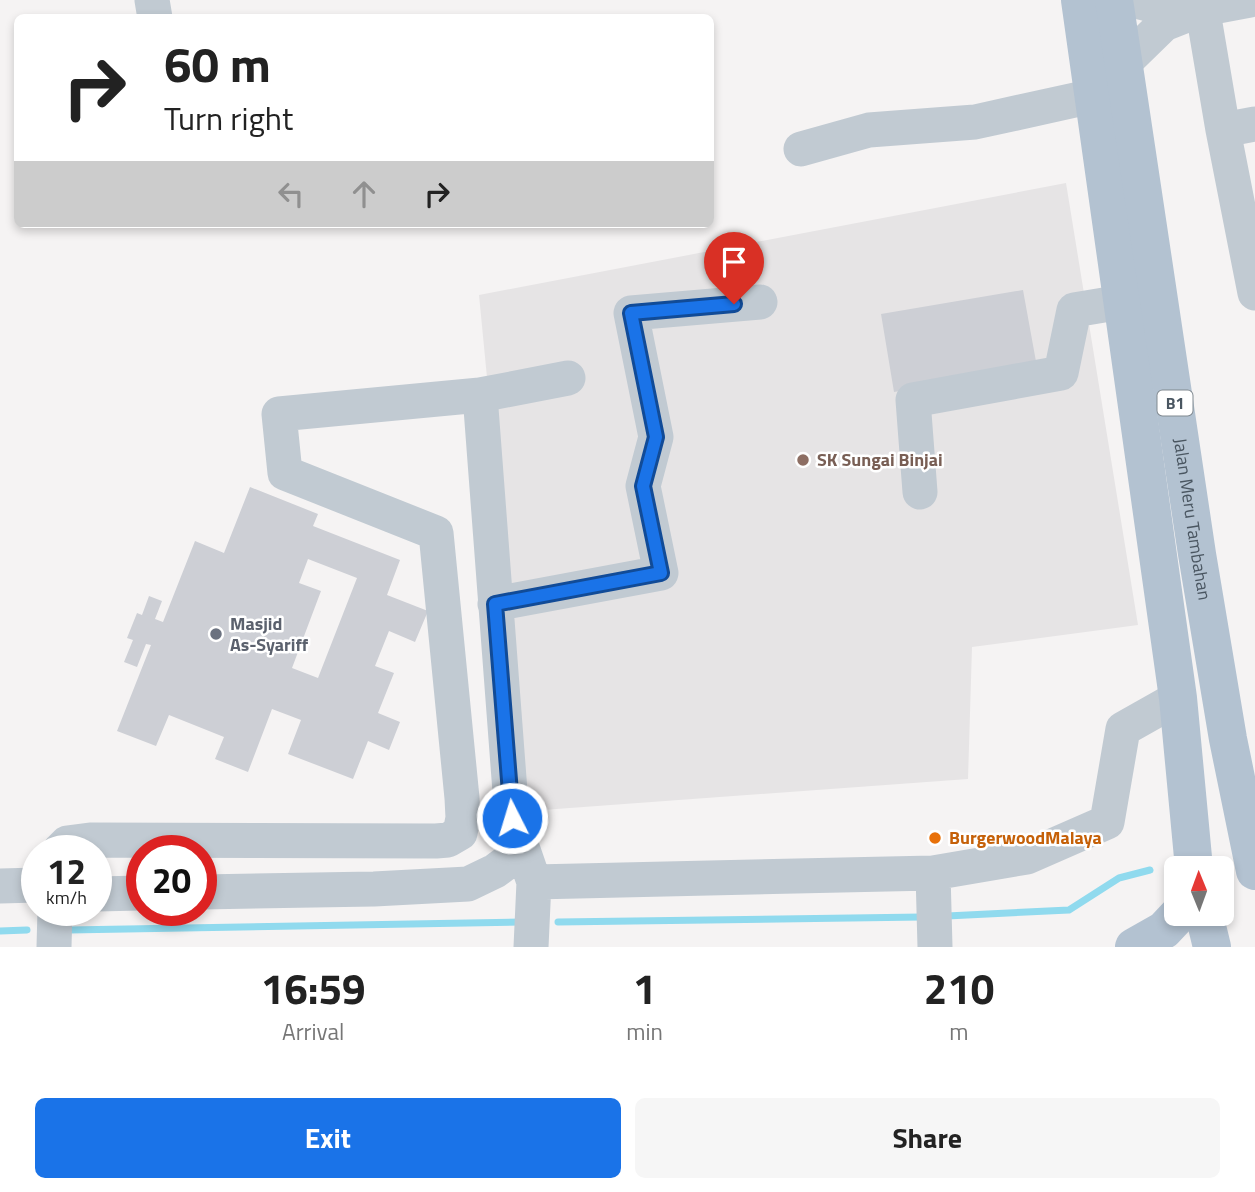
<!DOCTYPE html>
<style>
body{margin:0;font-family:"Titillium Web",sans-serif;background:#f6f6f6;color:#222;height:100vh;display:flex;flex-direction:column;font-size:26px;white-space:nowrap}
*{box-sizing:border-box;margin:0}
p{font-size:23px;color:#767676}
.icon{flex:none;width:38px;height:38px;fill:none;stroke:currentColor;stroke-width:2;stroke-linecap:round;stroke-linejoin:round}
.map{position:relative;height:947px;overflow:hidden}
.side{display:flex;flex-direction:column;background:#fff;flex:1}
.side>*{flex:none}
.top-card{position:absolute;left:14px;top:14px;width:700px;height:214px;border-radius:10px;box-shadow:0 4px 10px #0003;background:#fff;color:#222;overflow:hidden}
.needle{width:46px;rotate:359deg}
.controls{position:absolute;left:1164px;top:856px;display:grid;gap:14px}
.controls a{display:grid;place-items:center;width:70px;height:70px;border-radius:10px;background:#fff;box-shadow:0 4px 10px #0003;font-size:35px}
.speed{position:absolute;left:21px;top:835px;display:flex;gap:14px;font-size:35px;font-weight:700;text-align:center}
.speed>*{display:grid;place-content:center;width:91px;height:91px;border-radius:50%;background:#fff;box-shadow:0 4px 10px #0003;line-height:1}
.speed small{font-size:18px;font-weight:400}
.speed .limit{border:10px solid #d22;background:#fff;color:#111}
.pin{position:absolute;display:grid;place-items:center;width:60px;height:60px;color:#fff;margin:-72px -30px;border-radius:50% 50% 50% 0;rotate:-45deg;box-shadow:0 0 7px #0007}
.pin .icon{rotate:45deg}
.me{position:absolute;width:77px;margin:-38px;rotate:355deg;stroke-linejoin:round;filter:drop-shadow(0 0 5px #0008)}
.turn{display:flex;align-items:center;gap:24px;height:147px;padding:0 35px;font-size:32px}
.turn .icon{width:91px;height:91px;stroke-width:2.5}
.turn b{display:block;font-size:49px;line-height:60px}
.lanes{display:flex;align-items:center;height:66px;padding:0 35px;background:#0003;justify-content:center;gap:35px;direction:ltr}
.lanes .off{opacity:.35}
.eta{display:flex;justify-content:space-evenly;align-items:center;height:119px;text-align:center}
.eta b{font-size:42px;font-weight:700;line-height:49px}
.cta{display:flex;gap:14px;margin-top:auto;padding:14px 35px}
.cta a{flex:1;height:80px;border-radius:10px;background:#1a73e8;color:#fff;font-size:28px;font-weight:700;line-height:80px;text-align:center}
.cta a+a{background:#f6f6f6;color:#222}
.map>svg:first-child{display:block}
.education{fill:#e6e4e5}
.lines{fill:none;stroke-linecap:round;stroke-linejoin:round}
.stream{stroke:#90daee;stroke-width:7}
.building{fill:#cdcfd5;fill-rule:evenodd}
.minor{stroke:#c1cad2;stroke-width:35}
.major{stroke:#b3c2d1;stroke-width:38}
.route-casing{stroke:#114b97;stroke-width:18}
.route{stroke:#1a73e8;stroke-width:12}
.education-dot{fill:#8d6e63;stroke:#fff;stroke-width:2.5}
.worship-dot{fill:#6b7280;stroke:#fff;stroke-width:2.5}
.food-dot{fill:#e8710a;stroke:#fff;stroke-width:2.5}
.labels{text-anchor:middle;stroke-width:5;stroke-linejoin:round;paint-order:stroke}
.shield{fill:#fff;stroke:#808990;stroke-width:2}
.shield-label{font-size:16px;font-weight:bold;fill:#4a5661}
.education-label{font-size:18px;font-weight:bold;fill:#785e54;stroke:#fff;text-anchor:start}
.street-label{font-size:18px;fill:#4a5661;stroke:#fff}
.worship-label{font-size:18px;font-weight:bold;fill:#5b616d;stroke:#fff;text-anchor:start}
.food-label{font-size:18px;font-weight:bold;fill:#c56008;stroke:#fff;text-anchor:start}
</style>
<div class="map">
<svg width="1255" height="947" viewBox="0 0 1255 947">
<rect width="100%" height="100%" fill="#f5f3f3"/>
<path class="education" d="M1066,183L1138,625L972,647L968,779L529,811L479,295Z"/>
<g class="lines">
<path class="stream" d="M947,916L1069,910L1119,878L1150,870
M558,922L922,917
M69,930L522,922
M0,931L27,930"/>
</g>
<path class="building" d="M1023,290L1037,367L894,392L881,314Z
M250,487L318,514L313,526L400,560L387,595L428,611L415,642L389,631L375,666L394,673L378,713L400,722L389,750L368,741L353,779L288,754L301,720L272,709L248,772L215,759L224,737L169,715L156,746L117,731L151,645L146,644L137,667L124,662L133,640L127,638L137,613L142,615L149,596L162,601L155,619L163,622L195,541L224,553ZM308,559L357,578L318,678L292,668L321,591L299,583Z"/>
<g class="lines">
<path class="minor" d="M152,0L155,18
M1132,0L1164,8L1198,9
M1201,0L1223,130L1255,293
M1124,63L1164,24L1202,9L1250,0
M1223,130L1255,124
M801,149L869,130L975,122L1093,96
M480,395L512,818L534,882L531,947
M920,492L913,400L1061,373L1074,310L1122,302
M495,604L661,573L643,486L656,437L631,313L760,302
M60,850L67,843L90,840L436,841L448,840L460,833L463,818L462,798L436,533L285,473L279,414L480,395L568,378
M933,873L935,947
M534,882L933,873L1027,857L1107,822L1123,729L1178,698
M0,886L37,885
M201,892L374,889L468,884L495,871L523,850
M96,894L142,893
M54,947L55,910"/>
<g class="major">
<path d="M1080,0L1178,698L1194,868"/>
<path id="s1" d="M1114,0L1197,554L1228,739L1255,871"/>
<path d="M1204,914L1212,947"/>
<path d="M1134,947L1164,930L1179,914"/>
</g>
</g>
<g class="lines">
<defs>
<path id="route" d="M512,818L495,604L661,573L643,486L656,437L631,313L734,304"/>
</defs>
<use href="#route" class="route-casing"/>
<use href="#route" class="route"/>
</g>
<circle class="education-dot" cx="803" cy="460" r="7"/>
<circle class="worship-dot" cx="216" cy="634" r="7"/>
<circle class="food-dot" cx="935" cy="838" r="7"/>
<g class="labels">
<rect class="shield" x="1157.5" y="390.5" width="35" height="25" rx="5"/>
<g class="shield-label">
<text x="1175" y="409">B1</text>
</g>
<g class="education-label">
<text x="817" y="466">SK Sungai Binjai</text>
</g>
<g class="street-label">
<text dy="6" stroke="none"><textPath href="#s1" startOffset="525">Jalan Meru Tambahan</textPath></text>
</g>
<g class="worship-label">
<text x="230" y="630">Masjid<tspan x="230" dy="21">As-Syariff</tspan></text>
</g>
<g class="food-label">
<text x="949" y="844">BurgerwoodMalaya</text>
</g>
</g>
</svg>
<div class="controls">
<a><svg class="needle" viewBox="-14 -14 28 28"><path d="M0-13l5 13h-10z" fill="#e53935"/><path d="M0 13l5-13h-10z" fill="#767676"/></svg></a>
</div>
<div class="speed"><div>12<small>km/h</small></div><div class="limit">20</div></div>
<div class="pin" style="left:734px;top:304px;background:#d93025"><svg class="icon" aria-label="arrive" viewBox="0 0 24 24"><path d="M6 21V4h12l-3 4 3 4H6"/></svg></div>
<svg class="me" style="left:512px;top:818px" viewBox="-20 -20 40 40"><circle r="17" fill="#1a73e8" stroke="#fff" stroke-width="3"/><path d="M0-11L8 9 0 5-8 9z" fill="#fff"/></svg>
<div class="top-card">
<div class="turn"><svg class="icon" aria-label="right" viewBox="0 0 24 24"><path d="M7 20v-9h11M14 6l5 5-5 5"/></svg><div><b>60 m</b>Turn right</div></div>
<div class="lanes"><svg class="icon off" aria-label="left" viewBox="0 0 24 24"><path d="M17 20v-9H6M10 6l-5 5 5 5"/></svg><svg class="icon off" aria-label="ahead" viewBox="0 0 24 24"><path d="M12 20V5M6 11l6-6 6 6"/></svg><svg class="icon" aria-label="right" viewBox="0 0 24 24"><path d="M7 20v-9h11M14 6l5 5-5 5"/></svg></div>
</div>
</div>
<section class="side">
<div class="eta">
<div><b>16:59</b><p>Arrival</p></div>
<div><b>1</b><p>min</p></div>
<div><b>210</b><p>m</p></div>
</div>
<div class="cta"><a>Exit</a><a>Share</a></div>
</section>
